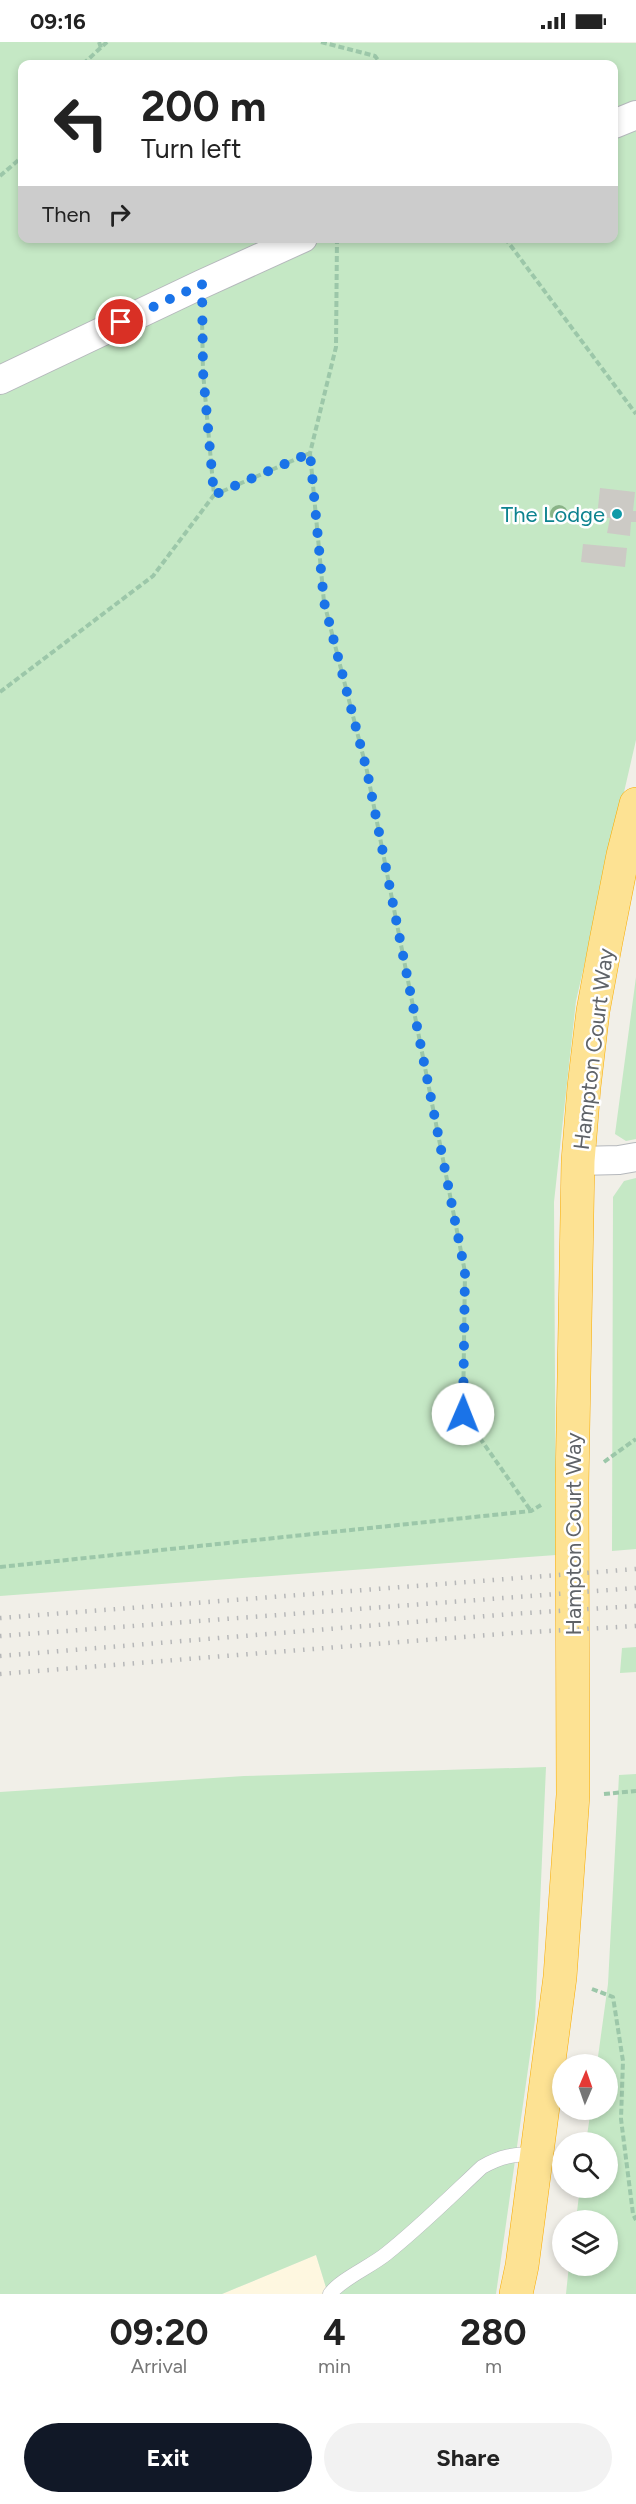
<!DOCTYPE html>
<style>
body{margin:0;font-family:Figtree,sans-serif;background:#f2f2f2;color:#222;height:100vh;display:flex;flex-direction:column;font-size:22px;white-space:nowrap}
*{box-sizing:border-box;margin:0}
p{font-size:20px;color:#767676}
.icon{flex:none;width:33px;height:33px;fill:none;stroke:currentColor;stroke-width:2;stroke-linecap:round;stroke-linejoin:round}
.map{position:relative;height:2252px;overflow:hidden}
.details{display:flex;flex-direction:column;background:#fff;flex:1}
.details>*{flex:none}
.banner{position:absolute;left:18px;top:18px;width:600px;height:183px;border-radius:12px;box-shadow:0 3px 9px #0003;background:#fff;color:#222;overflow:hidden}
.needle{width:39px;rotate:2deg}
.fabs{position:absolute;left:552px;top:2012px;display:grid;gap:12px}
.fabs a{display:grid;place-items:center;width:66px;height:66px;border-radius:50%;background:#fff;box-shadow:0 3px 9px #0003;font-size:30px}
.pin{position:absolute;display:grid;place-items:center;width:51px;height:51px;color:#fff;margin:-26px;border:3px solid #fff;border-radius:50%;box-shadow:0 2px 6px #0007}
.me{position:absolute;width:66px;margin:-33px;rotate:1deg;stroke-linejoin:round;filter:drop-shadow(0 0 4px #0008)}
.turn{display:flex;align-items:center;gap:21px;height:126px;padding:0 24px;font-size:27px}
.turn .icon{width:78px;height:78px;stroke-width:2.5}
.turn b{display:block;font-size:42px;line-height:51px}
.then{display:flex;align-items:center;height:57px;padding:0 24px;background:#0003;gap:12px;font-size:22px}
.eta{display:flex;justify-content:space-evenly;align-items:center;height:102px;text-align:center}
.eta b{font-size:36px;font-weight:700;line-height:42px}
.cta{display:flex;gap:12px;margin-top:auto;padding:12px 24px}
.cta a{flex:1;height:69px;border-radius:36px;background:#111827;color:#fff;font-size:24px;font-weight:700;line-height:69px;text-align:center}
.cta a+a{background:#f2f2f2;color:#222}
.status{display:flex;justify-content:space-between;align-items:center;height:42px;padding:0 30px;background:#fff;direction:ltr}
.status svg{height:16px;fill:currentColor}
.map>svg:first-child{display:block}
.commercial{fill:#fef7e0}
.green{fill:#c5e8c5;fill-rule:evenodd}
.building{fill:#cccac5}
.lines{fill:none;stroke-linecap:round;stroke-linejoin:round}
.lane-casing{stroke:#b5b8bc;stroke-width:15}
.street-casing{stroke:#b5b8bc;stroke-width:30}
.highway-casing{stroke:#f9ab00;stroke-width:34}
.path{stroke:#9cc7a9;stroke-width:4;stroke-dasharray:6 3;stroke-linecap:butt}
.lane{stroke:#fff;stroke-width:14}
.street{stroke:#fff;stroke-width:28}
.highway{stroke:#fde293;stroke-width:33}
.rail{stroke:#b6b7b8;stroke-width:4.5;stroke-dasharray:1.5 8;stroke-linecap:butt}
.tree{fill:#89b387}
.route{stroke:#1a73e8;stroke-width:10;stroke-dasharray:0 18}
.culture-dot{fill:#0f9aa8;stroke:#fff;stroke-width:2}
.labels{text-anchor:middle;stroke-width:5;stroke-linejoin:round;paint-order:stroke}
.culture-label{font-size:22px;fill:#0d838f;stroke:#fff;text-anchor:end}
.street-label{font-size:22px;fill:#5f6368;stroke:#fff}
</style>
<div class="status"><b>09:16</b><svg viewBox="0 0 49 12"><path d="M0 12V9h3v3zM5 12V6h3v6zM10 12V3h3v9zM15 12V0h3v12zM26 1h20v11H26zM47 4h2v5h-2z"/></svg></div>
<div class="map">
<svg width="636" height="2252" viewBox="0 0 636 2252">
<rect width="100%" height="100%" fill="#f1efe8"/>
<path class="commercial" d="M316,2213L328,2252H222Z"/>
<path class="green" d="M0,0L636,1V698L576,959L554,1160L556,1513L0,1554ZM22,22H614V196H22Z
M636,935V1097L626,1099L615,1092Z
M636,1136V1507L612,1509L613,1155L624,1139Z
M636,1605V1630L620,1631L622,1606Z
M546,1725L535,1978L496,2252H328L316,2213L222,2252H0V1750L244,1734Z
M636,1732V2252H566L569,2223H608V2178H576L580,2145H608V2100H586L591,2067H608V2022H597L608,1942L619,1733Z"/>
<path class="building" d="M600,446L635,450L633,469H636V480H631L630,494L607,491L610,476L597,475Z
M583,502L627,506L625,525L581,520Z"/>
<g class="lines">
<defs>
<path id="lane" d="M330,2252C341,2237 370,2225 386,2212C420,2185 451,2154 482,2125C501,2114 515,2112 536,2112"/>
<path id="street" d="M614,82L636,73
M0,338L202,242L303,196
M578,1119L619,1118L636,1115"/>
<path id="highway" d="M516,2252L522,2224L560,1935L573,1753L572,1443L578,1119L584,1045L593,969L606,899L623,813L636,762"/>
</defs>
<use href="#lane" class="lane-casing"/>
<use href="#street" class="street-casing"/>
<use href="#highway" class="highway-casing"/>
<path class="path" d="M99,0L101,6
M321,0L375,14L381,22
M83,22L107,0
M0,134L22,115
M337,196L336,305L310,411L324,560L367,729L465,1230L463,1372L531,1469
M505,196L636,372
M214,453L310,411
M0,650L153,534L214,453L203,330L202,276
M604,1420L636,1397
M0,1525L531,1469L541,1463
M604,1752L636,1749
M592,1947L613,1955L623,2019L621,2077L633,2172L636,2178"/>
<use href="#lane" class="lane"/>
<use href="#street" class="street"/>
<use href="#highway" class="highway"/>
<path class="rail" d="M0,1576L636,1527
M0,1594L636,1546
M0,1614L511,1572L636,1564
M0,1632L513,1591L636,1584"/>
</g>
<circle class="tree" cx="559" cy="472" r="9"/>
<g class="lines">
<path class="route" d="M121,280L202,242L203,330L214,453L310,411L324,560L367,729L465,1230L463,1372"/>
</g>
<circle class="culture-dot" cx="617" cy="472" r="6"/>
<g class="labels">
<g class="culture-label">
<text x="605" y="480">The Lodge</text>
</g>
<g class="street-label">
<text transform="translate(593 1007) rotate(-83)" y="8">Hampton Court Way</text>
<text transform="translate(573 1492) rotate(-90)" y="8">Hampton Court Way</text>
</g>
</g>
</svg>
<div class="fabs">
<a><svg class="needle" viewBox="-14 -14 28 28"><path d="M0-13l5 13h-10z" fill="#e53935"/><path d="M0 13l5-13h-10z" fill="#767676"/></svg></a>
<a><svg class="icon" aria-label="search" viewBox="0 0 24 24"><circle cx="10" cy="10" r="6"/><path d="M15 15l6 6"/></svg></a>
<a><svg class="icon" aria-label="layers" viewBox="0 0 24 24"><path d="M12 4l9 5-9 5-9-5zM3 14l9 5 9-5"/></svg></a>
</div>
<div class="pin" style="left:121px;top:280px;background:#d93025"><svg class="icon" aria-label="arrive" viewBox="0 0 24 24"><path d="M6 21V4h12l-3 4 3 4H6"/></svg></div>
<svg class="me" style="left:463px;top:1372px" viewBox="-20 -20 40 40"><circle r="19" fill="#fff"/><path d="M0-13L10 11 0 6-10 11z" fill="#1a73e8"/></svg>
<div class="banner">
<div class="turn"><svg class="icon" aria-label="left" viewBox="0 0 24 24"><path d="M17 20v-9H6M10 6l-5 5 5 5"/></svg><div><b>200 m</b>Turn left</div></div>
<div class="then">Then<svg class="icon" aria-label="right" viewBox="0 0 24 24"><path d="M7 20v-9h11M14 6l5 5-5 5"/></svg></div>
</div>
</div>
<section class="details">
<div class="eta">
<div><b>09:20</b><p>Arrival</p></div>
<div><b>4</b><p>min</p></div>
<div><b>280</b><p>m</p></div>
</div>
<div class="cta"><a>Exit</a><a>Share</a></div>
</section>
